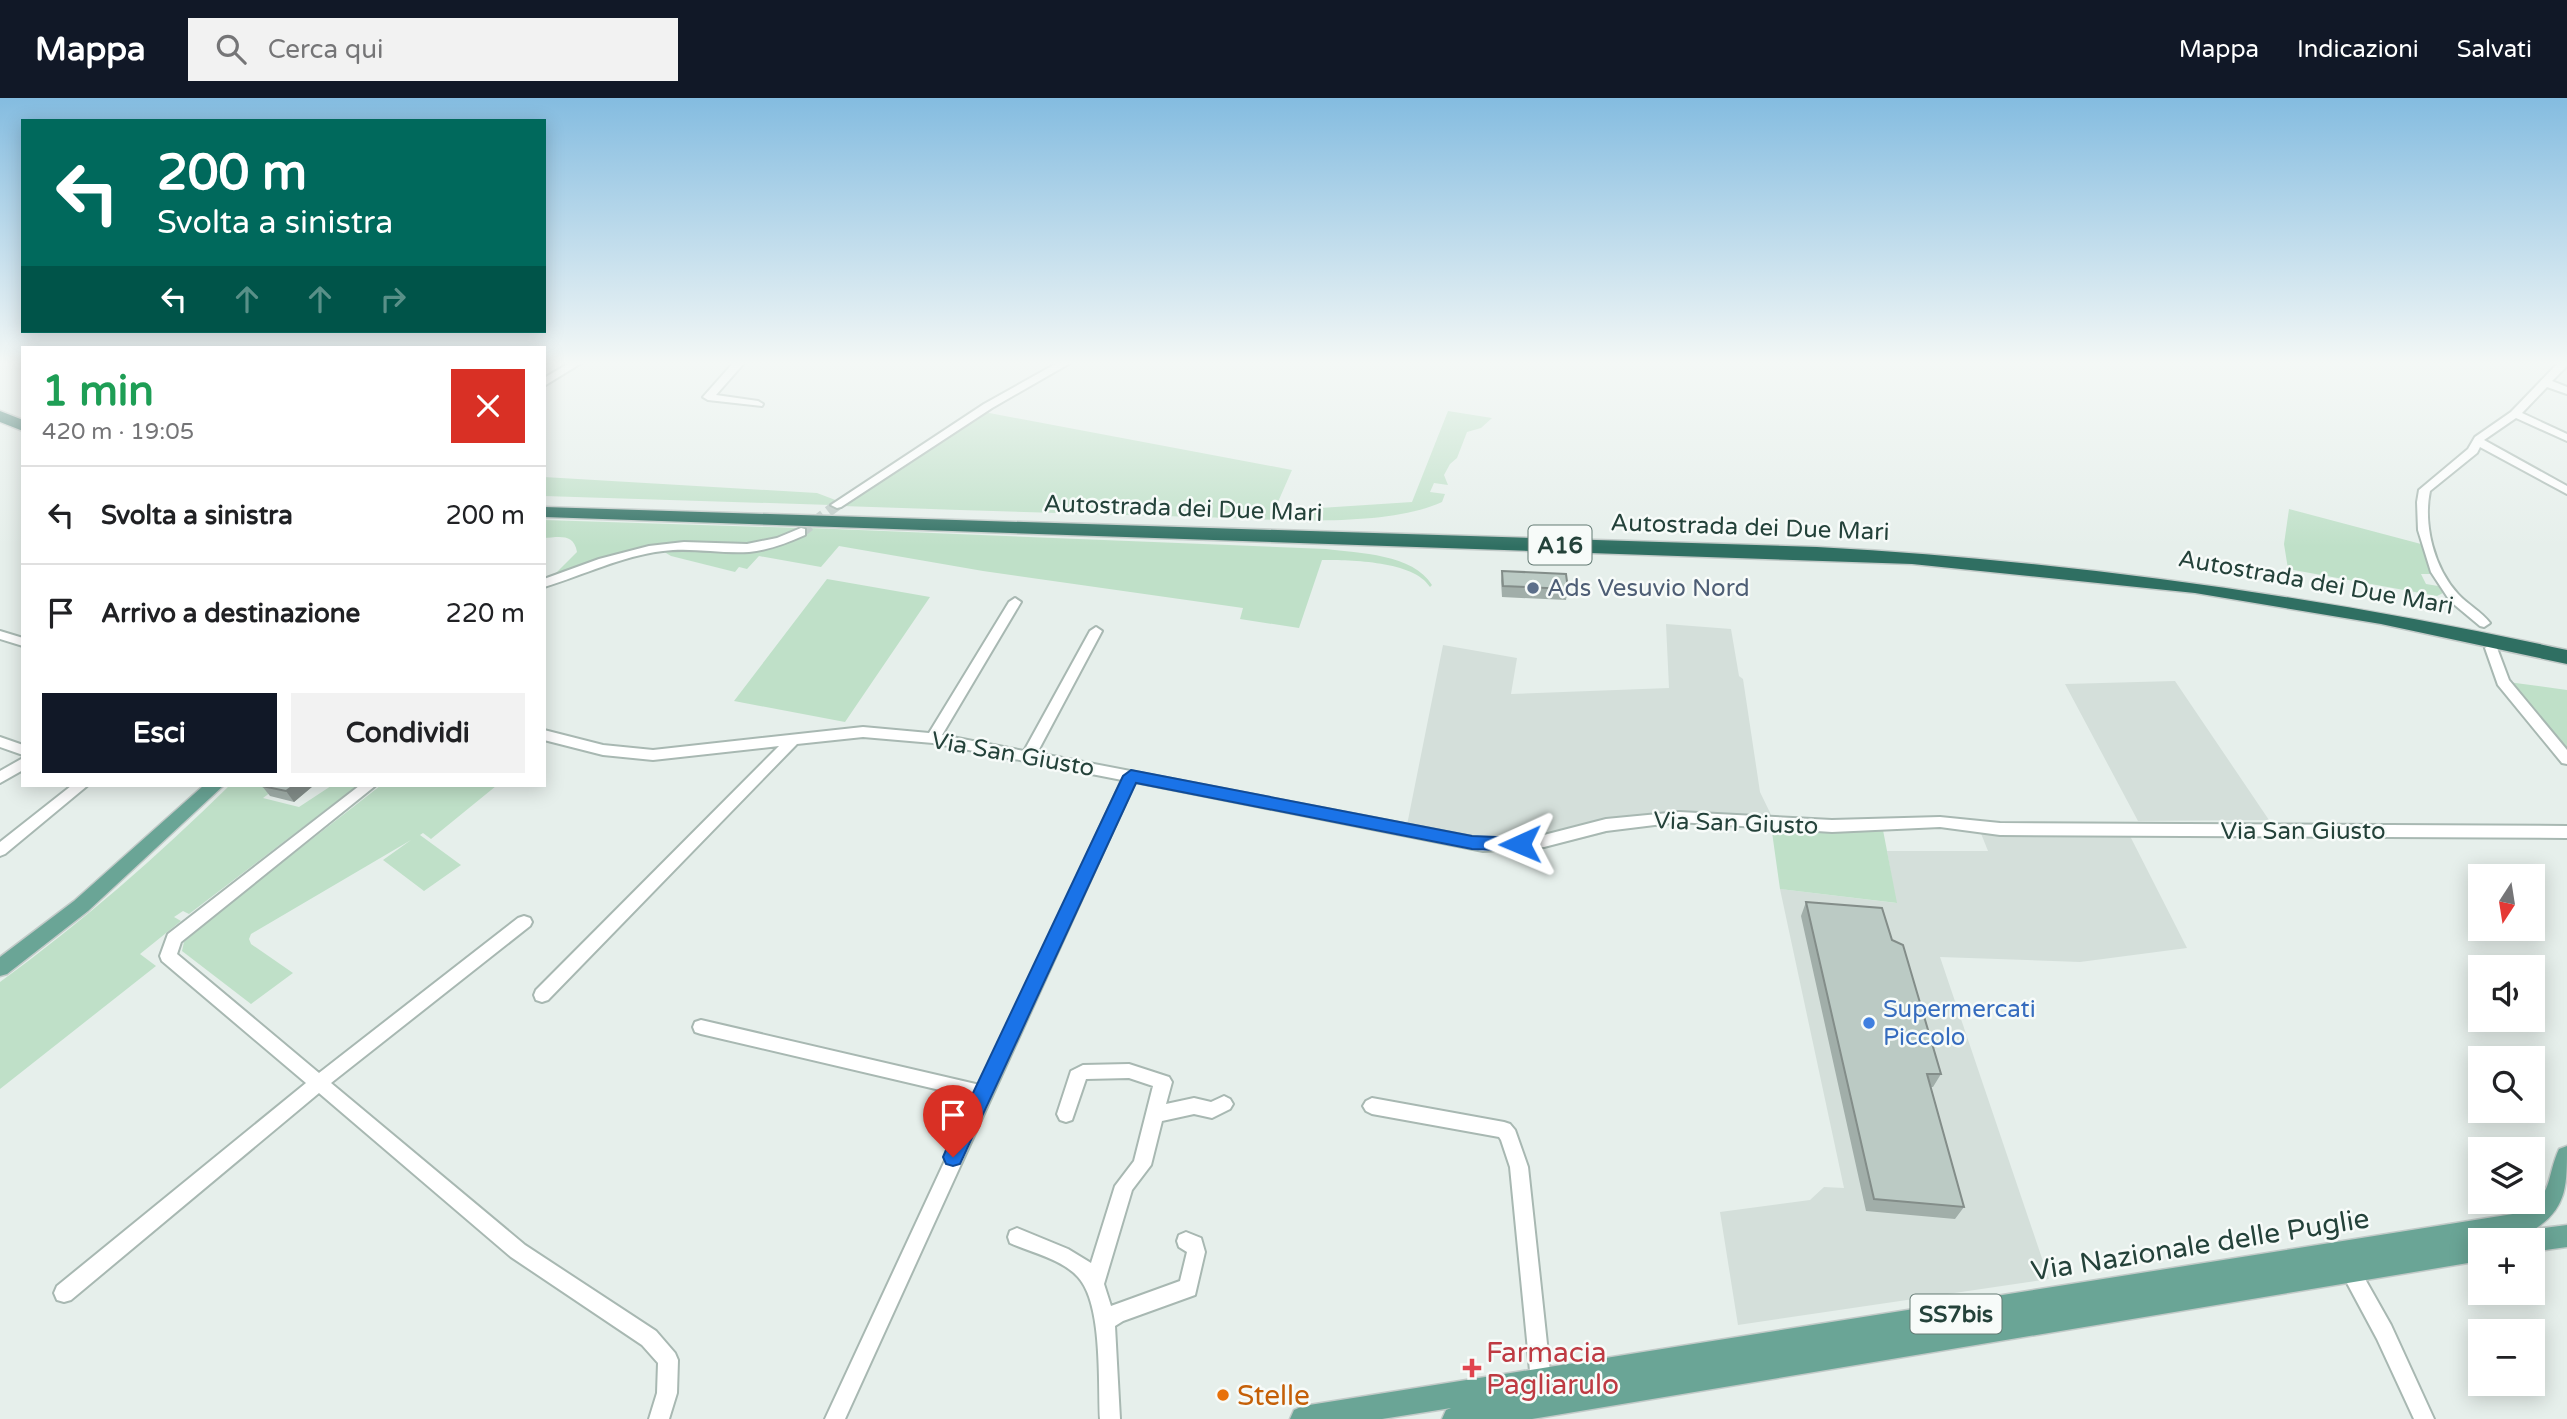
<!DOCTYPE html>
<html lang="it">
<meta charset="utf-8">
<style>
body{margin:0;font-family:"Varela Round",sans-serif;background:#f2f2f2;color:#202124;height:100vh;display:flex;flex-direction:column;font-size:26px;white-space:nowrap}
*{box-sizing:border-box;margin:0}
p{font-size:23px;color:#757577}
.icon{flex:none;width:38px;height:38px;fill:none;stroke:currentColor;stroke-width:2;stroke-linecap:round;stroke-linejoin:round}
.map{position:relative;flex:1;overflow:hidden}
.drawer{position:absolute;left:21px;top:248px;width:525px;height:441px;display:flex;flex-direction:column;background:#fff;border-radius:0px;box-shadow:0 4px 18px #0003}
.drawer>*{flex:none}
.top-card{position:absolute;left:21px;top:21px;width:525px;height:214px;border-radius:0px;box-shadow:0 4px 18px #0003;background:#00695c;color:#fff;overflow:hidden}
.needle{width:46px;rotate:192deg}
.tools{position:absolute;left:2468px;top:766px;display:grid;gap:14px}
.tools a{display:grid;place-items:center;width:77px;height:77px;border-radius:0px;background:#fff;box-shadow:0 4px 18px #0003;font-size:35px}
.pin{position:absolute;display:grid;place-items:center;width:60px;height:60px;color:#fff;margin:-72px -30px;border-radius:50% 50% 50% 0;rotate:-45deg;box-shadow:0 0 7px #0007}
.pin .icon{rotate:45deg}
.me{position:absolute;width:77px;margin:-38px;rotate:269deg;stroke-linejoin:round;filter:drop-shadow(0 0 5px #0008)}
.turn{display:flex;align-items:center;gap:24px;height:147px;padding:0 21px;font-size:32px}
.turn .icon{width:91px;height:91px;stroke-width:2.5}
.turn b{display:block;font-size:49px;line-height:60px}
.lanes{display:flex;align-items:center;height:66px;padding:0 21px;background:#0003;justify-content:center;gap:35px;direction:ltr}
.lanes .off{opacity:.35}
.round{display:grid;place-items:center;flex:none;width:74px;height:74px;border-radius:0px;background:#f2f2f2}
.summary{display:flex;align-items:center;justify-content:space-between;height:119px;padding:0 21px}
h1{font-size:42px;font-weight:700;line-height:52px;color:#1e9e55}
.cta{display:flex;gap:14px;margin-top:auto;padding:14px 21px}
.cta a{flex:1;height:80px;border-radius:0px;background:#111827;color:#fff;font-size:28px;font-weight:700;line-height:80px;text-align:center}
.cta a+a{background:#f2f2f2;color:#202124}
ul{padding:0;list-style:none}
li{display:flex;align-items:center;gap:21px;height:98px;padding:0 21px;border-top:2px solid #e0e0e0}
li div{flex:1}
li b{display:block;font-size:26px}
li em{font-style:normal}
header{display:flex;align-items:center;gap:42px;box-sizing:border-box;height:98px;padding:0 35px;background:#111827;color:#fff}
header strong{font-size:33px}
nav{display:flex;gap:38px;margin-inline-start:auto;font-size:24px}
.search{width:490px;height:63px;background:#f2f2f2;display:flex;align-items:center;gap:18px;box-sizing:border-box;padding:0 24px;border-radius:0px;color:#757577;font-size:26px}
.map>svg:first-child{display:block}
.built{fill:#d4dfda}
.green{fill:#bfe0c8}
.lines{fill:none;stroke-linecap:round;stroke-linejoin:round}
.minor-tunnel{stroke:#bfccc8;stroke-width:11;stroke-dasharray:11 6;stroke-linecap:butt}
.minor-casing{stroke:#a8b8b2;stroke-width:4}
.major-casing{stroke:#c2cac8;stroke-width:3}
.highway-casing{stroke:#c2cac8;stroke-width:3}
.minor{fill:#fff;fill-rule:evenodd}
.major{fill:#6aa596;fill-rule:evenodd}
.highway{fill:#2f6f62;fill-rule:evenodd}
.wall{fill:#a1aea9}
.shaded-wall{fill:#838d89}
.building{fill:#bbcac4;stroke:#838d89;stroke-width:2}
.route{fill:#1a73e8;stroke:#114b97;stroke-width:2}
.service-dot{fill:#5c6f8a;stroke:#f7fbf9;stroke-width:2.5}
.shop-dot{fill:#3f7fe0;stroke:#f7fbf9;stroke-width:2.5}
.health-dot{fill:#e0444e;stroke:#f7fbf9;stroke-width:2.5}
.food-dot{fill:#e8710a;stroke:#f7fbf9;stroke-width:2.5}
.labels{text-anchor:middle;stroke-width:5;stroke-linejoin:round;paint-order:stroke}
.shield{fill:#f7fbf9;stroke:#637a73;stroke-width:2}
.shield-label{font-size:23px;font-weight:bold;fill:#24423a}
.street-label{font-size:24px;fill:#24423a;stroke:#f7fbf9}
.service-label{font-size:24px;fill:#4e5e75;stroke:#f7fbf9;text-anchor:start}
.shop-label{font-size:24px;fill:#366cbe;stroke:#f7fbf9;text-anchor:start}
.near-street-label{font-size:28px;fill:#24423a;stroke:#f7fbf9}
.near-health-label{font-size:28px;fill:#be3a42;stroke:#f7fbf9;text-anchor:start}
.near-food-label{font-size:28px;fill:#c56008;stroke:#f7fbf9;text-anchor:start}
</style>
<header>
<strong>Mappa</strong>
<div class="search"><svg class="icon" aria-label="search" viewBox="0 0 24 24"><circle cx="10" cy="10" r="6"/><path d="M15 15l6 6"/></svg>Cerca qui</div>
<nav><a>Mappa</a><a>Indicazioni</a><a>Salvati</a></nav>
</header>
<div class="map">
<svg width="2567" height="1321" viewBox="0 0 2567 1321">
<rect width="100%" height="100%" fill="#e6efeb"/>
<path class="built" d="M1666,526L1731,531L1739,578L1743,581L1760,694L1776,727L1673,724L1643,726L1542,751L1508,754L1480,752L1405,737L1443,547L1517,560L1511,596L1669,590Z
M2175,583L2269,722L2138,723L2065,586Z
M1980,733L2129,736L2187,850L2080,864L1940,859L2049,1181L1738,1227L1720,1114L1810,1102L1824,1089L1844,1090L1780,791L1896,805L1887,753H1988Z"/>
<path class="green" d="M1448,313L1492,320L1481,330L1467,334L1457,360L1450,366L1444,377L1448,387L1434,385L1430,394L1445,396L1442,404C1384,431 1264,421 1199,419C1080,416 961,412 842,408L984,314L1292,372L1274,413L1412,404Z
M544,379L817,395L838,403L831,407L544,398Z
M2289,411L2421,446L2432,476H2421L2426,486L2438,488L2443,495L2437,498L2288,471L2284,446Z
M544,422L798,430C756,463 703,439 655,447C620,453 585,469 551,480L577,454C574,435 559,439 544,440Z
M810,430L1326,451C1359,455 1413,456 1432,487L1430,489C1414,463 1351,462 1322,462L1299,530L1240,521L1243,510L983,473L839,448L821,469L759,458L747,471L739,469L735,474L671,458L661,452C716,445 761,470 810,430Z
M827,481L930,499L845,624L734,603Z
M2508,584L2567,592V654Z
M229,688H279L263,700L299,709L331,688H357L189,816L183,813L174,819L181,823L140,856L156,868L0,991V884C81,825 158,758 229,688Z
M380,688H496L431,741L423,735L420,737L461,767L424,793L383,762L411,742L251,836L249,841L251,846L293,875L251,906L182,853L184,844L225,809Z
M1771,727L1883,732L1897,805L1780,791Z"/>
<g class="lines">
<path class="minor-tunnel" d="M801,434L837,407"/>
<defs>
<path id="minor" d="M571,264H583L544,288V280Z
M734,264H745L716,297L758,303L763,306L762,308L708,302L703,299Z
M1059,264H1072L992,310L841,409L837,410L831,407L984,306Z
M2559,264H2567V268L2552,283L2567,289V296L2547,289L2522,315L2567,336V343L2516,320L2484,342L2567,388V396L2480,349L2477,355L2430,393C2423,427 2434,470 2458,496C2468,507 2481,513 2490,525L2484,529L2480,528L2450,503L2431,474L2418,432L2417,404L2419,392L2468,351L2475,339L2511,314Z
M801,430L805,431V437C787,445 769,452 749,454C720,456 692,449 663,453C621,458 584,477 544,489V481L599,461L649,448L684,444L747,446L777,440Z
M1015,500L1021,504L942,637L1024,653L1090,533L1096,529L1102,533L1037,655L1483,741L1544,737L1606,721L1679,714L1832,722L1940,719L2000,725L2567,728V740L2000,737L1940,729L1832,734L1679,724L1606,733L1544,749L1483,753L1135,684L845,1321H825L974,1000L701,936L695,934L693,929L695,924L701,922L980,987L1122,682L933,645L863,639L797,646L548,902L542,904L536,902L534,897L536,892L779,648L653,662L603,657L544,642V632L603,647L653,652L863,629L929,635L1009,504Z
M0,533L23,540V548L0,541Z
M2491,546L2497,550L2509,582L2567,652V666L2562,665L2498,587L2485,550Z
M0,639L23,647V657L0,649Z
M23,660V672L0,685V673Z
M71,688H87L5,756L0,758V744Z
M359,688H375L181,844L177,856L319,975L518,820L524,818L530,820L532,824L530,828L331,985L525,1147L656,1233L675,1255L678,1262L677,1295L669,1321H649L657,1295L658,1265L642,1247L511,1159L319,995L71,1202L64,1204L57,1202L54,1195L57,1188L306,985L162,863L160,858L168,836Z
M1129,966L1169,979L1172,984L1166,1006L1194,1000L1211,1004L1224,998L1230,1001L1233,1006L1230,1011L1212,1020L1194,1016L1162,1023L1151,1067L1132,1092L1104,1186L1111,1208L1180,1183L1187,1154L1179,1149L1177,1143L1179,1137L1186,1134L1201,1140L1205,1154L1195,1197L1123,1223L1115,1228L1120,1321H1100C1098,1285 1103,1206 1078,1179C1062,1161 1032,1155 1010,1145L1008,1139L1010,1133L1017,1130L1068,1151L1091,1165L1115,1088L1134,1063L1153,988L1129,980L1086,981L1072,1022L1066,1024L1060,1022L1057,1016L1071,973L1083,967Z
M1372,1000L1504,1024L1510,1026L1515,1032L1528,1069L1551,1283L1548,1290L1541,1293L1534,1290L1531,1283L1510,1069L1501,1042L1499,1039L1372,1016L1366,1013L1363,1008L1366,1003Z
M2349,1163L2356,1165L2391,1227L2434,1321H2414L2377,1241L2340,1172L2342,1165Z"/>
<path id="major" d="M203,688H223L88,813L7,876L0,878V859L74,803Z
M2567,1048C2567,1088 2567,1110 2535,1131L2567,1127V1149L2532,1154V1143H2520L2523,1137L2480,1143V1163L1532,1321H1442L1446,1312L1451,1310L1382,1321H1290L1294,1312L1303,1308L2519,1115C2555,1097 2545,1082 2559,1051Z"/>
<path id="highway" d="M0,313L23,322V333L0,324Z
M544,409L1817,449C2071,463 2319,498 2567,552V566L2381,526L2195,495L1912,466L544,419Z"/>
</defs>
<use href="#minor" class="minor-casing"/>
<use href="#major" class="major-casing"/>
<use href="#highway" class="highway-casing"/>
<use href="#minor" class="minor"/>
<use href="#major" class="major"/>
<use href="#highway" class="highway"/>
</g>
<path class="wall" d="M1502,473L1568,491L1566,502L1502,499L1501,483Z
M262,688H313L294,704L270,698Z
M1806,804L1892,842L1941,976L1933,989H1931L1964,1109L1955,1121L1866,1113L1801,818Z"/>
<path class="shaded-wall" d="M293,688H313L294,704L286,693Z"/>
<path class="building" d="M1502,473L1566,476L1568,491L1503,488Z
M262,688H293L286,693Z
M1806,804L1882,810L1892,842L1903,847L1941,976H1927L1964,1109L1874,1101Z"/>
<linearGradient id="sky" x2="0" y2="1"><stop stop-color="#84bce0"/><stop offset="0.59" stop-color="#f4f8f6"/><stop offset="1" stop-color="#f4f8f6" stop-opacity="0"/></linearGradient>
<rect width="2567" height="449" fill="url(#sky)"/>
<path class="route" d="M1131,672L1472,738L1520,740L1528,746L1520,753L1472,751L1136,685L960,1066L953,1068L946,1066L943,1059L946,1052L1123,678Z"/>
<circle class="service-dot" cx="1533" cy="490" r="7"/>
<circle class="shop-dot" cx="1869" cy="925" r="7"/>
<path class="health-dot" d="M1468.5 1259.5h7v7h7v7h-7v7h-7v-7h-7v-7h7z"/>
<circle class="food-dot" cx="1223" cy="1297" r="7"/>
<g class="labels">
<g class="shield">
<rect x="1528.5" y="427.5" width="63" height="39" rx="5"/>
<rect x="1910.5" y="1196.5" width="91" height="39" rx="5"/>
</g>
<g class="shield-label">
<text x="1560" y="455">A16</text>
<text x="1956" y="1224">SS7bis</text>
</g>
<g class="street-label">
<text transform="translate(1183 410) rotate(2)" y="8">Autostrada dei Due Mari</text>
<text transform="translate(1750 429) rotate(2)" y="8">Autostrada dei Due Mari</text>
<text transform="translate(2316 484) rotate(10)" y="8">Autostrada dei Due Mari</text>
<text transform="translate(1013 656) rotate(10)" y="8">Via San Giusto</text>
<text transform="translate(1736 725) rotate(2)" y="8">Via San Giusto</text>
<text x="2303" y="741">Via San Giusto</text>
</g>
<g class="service-label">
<text x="1547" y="498">Ads Vesuvio Nord</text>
</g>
<g class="shop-label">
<text x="1883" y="919">Supermercati<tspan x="1883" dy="28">Piccolo</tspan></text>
</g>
<g class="near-street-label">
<text transform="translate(2200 1146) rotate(-9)" y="10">Via Nazionale delle Puglie</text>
</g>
<g class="near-health-label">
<text x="1486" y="1264">Farmacia<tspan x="1486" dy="32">Pagliarulo</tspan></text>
</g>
<g class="near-food-label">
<text x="1237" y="1307">Stelle</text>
</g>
</g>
</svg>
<div class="tools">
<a><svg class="needle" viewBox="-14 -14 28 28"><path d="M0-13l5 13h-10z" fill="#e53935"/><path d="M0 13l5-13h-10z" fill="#757577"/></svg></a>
<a><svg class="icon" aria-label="sound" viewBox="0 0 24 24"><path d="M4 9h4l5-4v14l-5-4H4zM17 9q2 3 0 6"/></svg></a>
<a><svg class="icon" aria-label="search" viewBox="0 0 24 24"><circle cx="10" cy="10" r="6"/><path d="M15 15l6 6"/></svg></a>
<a><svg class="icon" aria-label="layers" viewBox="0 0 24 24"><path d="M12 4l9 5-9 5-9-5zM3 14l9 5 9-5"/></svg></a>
<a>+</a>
<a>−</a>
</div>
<div class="pin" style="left:953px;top:1059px;background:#d93025"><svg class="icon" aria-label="arrive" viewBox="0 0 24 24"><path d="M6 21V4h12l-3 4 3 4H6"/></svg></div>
<svg class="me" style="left:1520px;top:746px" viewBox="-20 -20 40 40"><path d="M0-17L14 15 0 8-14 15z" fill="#1a73e8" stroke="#fff" stroke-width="4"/></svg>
<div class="top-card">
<div class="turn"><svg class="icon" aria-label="left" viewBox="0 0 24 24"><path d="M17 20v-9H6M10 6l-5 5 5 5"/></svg><div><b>200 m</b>Svolta a sinistra</div></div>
<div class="lanes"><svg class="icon" aria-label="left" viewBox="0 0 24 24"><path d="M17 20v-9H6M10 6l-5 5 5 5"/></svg><svg class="icon off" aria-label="ahead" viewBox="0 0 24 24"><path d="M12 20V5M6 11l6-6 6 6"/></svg><svg class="icon off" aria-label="ahead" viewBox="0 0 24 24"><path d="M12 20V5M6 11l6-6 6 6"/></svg><svg class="icon off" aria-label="right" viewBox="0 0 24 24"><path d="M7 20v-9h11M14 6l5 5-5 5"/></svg></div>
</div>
<section class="drawer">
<div class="summary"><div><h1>1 min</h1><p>420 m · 19:05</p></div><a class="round" style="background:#d93025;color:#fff"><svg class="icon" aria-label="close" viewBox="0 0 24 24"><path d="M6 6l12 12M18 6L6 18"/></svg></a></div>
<ul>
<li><svg class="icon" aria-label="left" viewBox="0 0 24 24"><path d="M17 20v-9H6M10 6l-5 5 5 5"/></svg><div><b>Svolta a sinistra</b></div><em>200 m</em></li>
<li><svg class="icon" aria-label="arrive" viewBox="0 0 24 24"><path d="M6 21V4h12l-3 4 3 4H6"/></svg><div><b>Arrivo a destinazione</b></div><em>220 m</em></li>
</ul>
<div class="cta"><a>Esci</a><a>Condividi</a></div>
</section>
</div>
